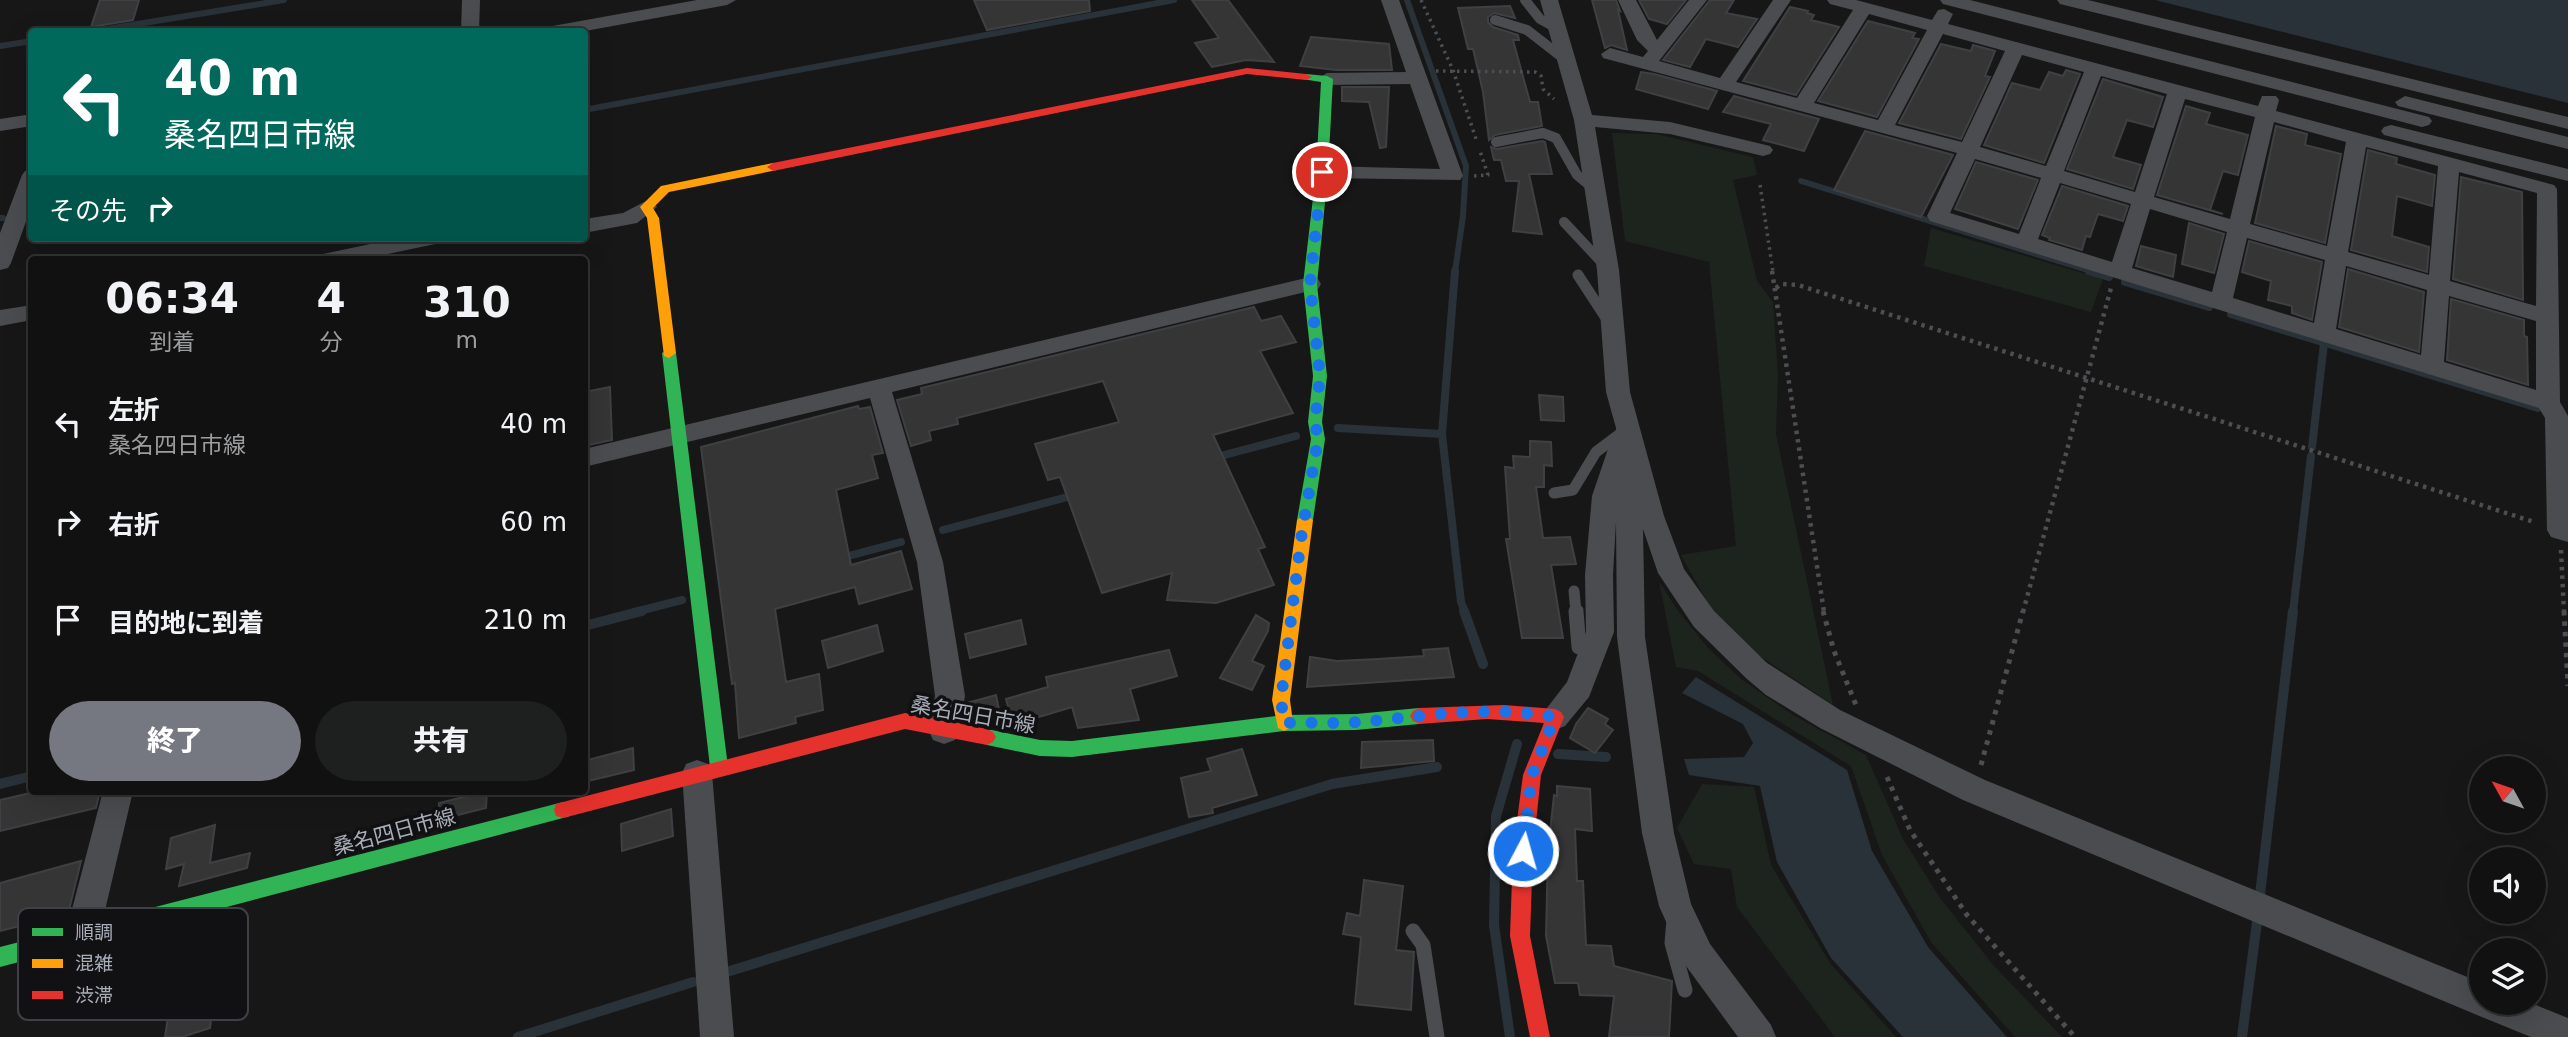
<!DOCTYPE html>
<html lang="ja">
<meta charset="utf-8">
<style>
body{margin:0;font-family:"DejaVu Sans","Noto Sans JP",sans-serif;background:#1e1f1f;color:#f1f3f6;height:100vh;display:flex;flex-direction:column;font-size:26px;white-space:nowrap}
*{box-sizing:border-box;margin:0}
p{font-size:23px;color:#9c9d9f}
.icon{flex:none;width:38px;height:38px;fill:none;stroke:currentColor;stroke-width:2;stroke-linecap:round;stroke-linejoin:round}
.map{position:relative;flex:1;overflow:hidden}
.sheet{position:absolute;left:28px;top:256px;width:560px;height:539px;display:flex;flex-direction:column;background:#111;border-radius:7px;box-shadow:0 7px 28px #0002,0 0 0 2px #303131}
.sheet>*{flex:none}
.guide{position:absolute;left:28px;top:28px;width:560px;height:214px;border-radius:7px;box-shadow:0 7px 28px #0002,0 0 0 2px #303131;background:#00695c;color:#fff;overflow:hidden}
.needle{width:46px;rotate:310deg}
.tools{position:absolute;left:2469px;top:756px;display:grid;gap:14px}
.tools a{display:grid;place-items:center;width:77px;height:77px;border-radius:50%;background:#111;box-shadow:0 7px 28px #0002,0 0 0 2px #303131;font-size:35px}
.pin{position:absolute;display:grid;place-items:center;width:60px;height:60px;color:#fff;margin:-30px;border:4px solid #fff;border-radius:50%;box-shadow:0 2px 7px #0007}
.me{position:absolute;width:77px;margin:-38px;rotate:6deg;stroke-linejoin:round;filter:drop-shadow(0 0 5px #0008)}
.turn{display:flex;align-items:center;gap:24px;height:147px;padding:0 21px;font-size:32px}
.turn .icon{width:91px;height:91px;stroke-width:2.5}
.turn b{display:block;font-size:49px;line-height:60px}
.then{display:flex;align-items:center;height:66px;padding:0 21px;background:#0003;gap:14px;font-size:26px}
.eta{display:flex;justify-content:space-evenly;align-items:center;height:119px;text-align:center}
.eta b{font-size:42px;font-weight:800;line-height:49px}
.cta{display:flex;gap:14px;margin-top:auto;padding:14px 21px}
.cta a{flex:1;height:80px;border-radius:42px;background:#757880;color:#fff;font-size:28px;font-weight:800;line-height:80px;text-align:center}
.cta a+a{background:#1e1f1f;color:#f1f3f6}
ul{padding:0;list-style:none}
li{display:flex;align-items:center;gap:21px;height:98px;padding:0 21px}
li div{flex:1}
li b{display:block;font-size:26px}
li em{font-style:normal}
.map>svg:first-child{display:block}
.green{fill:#1d241e}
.water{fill:#2a3239}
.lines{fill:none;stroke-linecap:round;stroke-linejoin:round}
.stream-far2{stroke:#2a3239;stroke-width:6}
.stream-far1{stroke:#2a3239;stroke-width:8}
.stream{stroke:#2a3239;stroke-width:10}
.building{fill:#353536;stroke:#3f4043;stroke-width:2}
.path-far2{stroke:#4d4e52;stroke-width:3.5;stroke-dasharray:2.5 4.5;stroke-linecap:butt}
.path-far1{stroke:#4d4e52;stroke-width:4.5;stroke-dasharray:3.5 5;stroke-linecap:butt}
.path{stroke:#4d4e52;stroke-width:5;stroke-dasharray:4.5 6;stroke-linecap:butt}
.lane-far2{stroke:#4b4c50;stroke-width:10}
.lane-far1{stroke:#4b4c50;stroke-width:11}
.lane{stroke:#4b4c50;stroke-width:15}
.street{fill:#4b4c50;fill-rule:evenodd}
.fast{fill:#30b455;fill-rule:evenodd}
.slow{fill:#ff9f0a;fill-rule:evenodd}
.jam{fill:#e5322d;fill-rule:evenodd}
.route{stroke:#1a73e8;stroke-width:12;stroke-dasharray:0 21.6}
.labels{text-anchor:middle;stroke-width:7;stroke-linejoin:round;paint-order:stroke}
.street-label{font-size:21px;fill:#a8adb8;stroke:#111113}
.key{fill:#111113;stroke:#3e4045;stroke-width:2}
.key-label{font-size:19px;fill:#a8adb8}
</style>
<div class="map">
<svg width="2568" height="1037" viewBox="0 0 2568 1037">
<rect width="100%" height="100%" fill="#171717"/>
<path class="green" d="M1612,133L1656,134L1753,157L1757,175L1733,180L1757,281L1773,302L1778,376L1776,434L1833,705L1751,650L1714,614L1681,555L1736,546L1709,262L1625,241Z
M1931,228L2103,279L2091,312L1924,266Z
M1659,581L1676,608L1708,648L1741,679L1791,714L1866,755L1903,839L1940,898L1994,966L2062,1037H2015L1931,942L1882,855L1851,766L1698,671L1676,667Z
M1702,784L1754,787L1771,865L1830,963L1896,1037H1835L1737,907L1731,869L1694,864L1677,828Z"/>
<path class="water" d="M2155,0H2568V103Z
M1696,677L1847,770L1872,851L1928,947L2007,1037H1903L1831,958L1777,862L1760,786L1689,775L1684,759L1744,757L1753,743L1743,724L1682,693Z"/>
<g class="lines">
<path class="stream-far2" d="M1407,0L1466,166L1463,216L1455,272
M89,32L284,0
M0,46L32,41
M584,110L1174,0
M1801,181L2094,272
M0,218H3"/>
<path class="stream-far1" d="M1455,271L1442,434L1461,602L1465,612
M2089,271L2109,277
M2125,282L2209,307
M2231,314L2538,408
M1338,428L1442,434
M2312,447L2324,343
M1213,458L1296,436
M943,530L1075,495
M841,558L901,542
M635,612L682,600
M2293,612L2311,456"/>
<path class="stream" d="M1464,611L1483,664
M584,626L642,611
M1558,754L1606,757
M0,784L32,776
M2260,895L2293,611
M730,971L1332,784L1437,767
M518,1037L693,982
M1510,1037L1494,925L1496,816L1517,744
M2242,1037L2257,922"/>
</g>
<path class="building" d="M100,0H139L133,20L91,27Z
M974,0H1089L1090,11L987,30Z
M1192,0H1228L1274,62L1246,60L1212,67L1195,43L1219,38Z
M1592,0H1616L1620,11L1618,10L1627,50L1611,45L1605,48Z
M1639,0H1686L1667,24L1649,19Z
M1710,0H1734L1726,13L1757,19L1738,47L1706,39L1690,67L1663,60Z
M1510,6L1515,18L1494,13L1488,17V22L1493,27L1518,35L1519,40H1513L1530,102H1538L1542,126L1495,135L1489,140L1483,92L1473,49H1468L1458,8Z
M1790,7L1808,11L1807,13L1814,15L1811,20L1839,27L1796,95L1743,81Z
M1868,21L1915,33L1912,38L1919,39L1877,117L1818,101Z
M1311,37L1389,44L1392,70H1336L1300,66Z
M1941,44L1971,51L1973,45L1995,51L1985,76L1990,77L1961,139L1899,123Z
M2066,70L2080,74L2044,163L1984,145L2012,83L2040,90L2049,72L2063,76Z
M1641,72L1654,74L1717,91L1708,109L1636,89Z
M2103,79L2163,97L2153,127L2127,120L2113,157L2141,165L2133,189L2067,169Z
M1342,87H1389L1386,147L1380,148L1369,102L1342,101Z
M1734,96L1819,119L1804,151L1763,140L1771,124L1723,112Z
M2186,106L2210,113L2206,124L2248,135L2238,175L2223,171L2210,210L2223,214L2157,195Z
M2276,126L2307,134L2305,145L2341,154L2325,243L2255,223Z
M1865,131L1953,155L1921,217L1834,190Z
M1542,141L1545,142L1552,174H1529L1542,234L1513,231L1519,181H1506L1501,160H1494L1491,147L1497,149Z
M2368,150L2397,158L2396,164L2435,175L2432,206L2397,196L2392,236L2429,247L2427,272L2351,250Z
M1976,162L2038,180L2018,229L1955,209Z
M2461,177L2522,192L2523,300L2453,279Z
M2062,186L2128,206L2123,221L2098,214L2090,237L2086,236L2082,250L2049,240L2050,238L2042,235Z
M2189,223L2224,234L2214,273L2182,264Z
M2249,241L2322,262L2312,320L2292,313V306L2268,300L2271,281L2242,272Z
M2141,246L2176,255L2173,277L2136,266Z
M2348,269L2424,292L2419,352L2339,327Z
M2451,299L2524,320V336L2527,337L2528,385L2447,360Z
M1254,307L1261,321L1281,316L1296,342L1260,351L1293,413L1213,435L1265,547L1258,549L1274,585L1216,603L1167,600L1172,573L1102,593L1060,477L1048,480L1035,444L1119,422L1103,381L957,418L958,424L929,431L931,440L911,446L897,400L922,394L921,388Z
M610,387L612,440L584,446V392Z
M1539,395L1563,397L1564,421L1541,420Z
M858,406L859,409L870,407L883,453L872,455L878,478L836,490L851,565L901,551L912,589L859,604L855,587L775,609L786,682L819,674L823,710L795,717L796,723L739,738L735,683L732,684L701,447Z
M1530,441L1551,442L1552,466L1544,465V487H1536L1543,538L1570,537L1576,564L1551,565L1563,638H1522L1506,539H1510L1505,467L1514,468L1513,456L1530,457Z
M1256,615L1269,623L1268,631L1252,661L1264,666L1252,690L1220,678Z
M1021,620L1026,644L970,658L965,634Z
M877,625L883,651L828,668L822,641Z
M1448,648L1454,677L1307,687L1310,657L1337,661L1378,659L1424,656L1423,650Z
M1169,650L1177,676L1130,689L1139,720L1078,728L1072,707L1019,723L1012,722L1006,699L1048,687L1046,677Z
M996,695L1000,714L989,717L968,713L967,703Z
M1588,708L1608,719L1605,724L1613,730L1595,753L1570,738L1576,724Z
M1433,740L1434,761L1361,768L1362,742Z
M633,748L634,770L584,782V761Z
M1242,749L1257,795L1212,808L1213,813L1189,817L1181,778L1211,771L1207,759Z
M1557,786L1590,789L1592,831L1575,829L1577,881H1583L1586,945L1611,946L1614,966L1672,981L1669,1037H1609L1614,996L1580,995L1578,983H1555L1546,936L1548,851L1554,795L1557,796Z
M39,791H100L96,808L0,831V800Z
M487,791L486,808L438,820L439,803Z
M671,809L673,836L622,851L621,824Z
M215,825L210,863L250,853L247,868L179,886L184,864L166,869L171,838Z
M81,861L68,914L0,931V883Z
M1364,880L1403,886L1396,950L1414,952L1411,1010L1355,1004L1361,937L1343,934L1347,913L1360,916Z
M219,956L210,1028L182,1037H165L175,970Z"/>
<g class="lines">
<path class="path-far2" d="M1421,0L1453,70L1477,142
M1436,71L1535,72L1541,76L1543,89L1554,99
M1474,176L1488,175L1480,151
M1760,185L1773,272"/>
<path class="path-far1" d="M1772,271L1824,612
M1776,288L1781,284L1798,285L2534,522
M2561,550L2564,612
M2023,612L2111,288"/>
<path class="path" d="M1823,611L1834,651L1856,705
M2564,611L2568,686
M1981,765L2023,611
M1887,777L1910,830L1967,915L2075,1037"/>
<path class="lane-far2" d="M1525,0L1540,19L1558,29
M1495,20L1527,30L1567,61
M1496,142L1543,133L1556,138L1577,175L1596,191
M1564,222L1606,267"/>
<path class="lane-far1" d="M1578,275L1608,321
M1554,493L1573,490L1596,452L1628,428
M1574,591L1576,612"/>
<path class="lane" d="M1576,611L1579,647L1595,650
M1674,920L1672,943L1685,990
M1413,931L1423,945L1437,1037"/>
<path class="street" d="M462,0H480L479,32H461Z
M697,0H736L727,5L580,32H538L547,27Z
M1381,0H1399L1463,176L1460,180L1322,178L1315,176L1312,172L1315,168L1322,166L1440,169L1410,84L1327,85L1317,79L1327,73L1406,72Z
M1540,0H1558L1592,115L1670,122L1770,146L1773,150L1770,154L1763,156L1670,134L1595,127L1619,270L1630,392L1664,516L1684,569L1714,611L1767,663L1840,710L1985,780L2482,983V1003H2531L2568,1018V1037H2531L2477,1015L1963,800L1820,728L1766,695L1747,679L1694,627L1658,573L1643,529L1645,637L1674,833L1691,904L1710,944L1771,1025L1776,1037H1738L1686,966L1659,906L1642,833L1617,637L1616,522L1613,575L1614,632L1589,697L1565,726L1555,730L1545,726L1540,717L1567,682L1586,632L1585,575L1592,496L1609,446L1616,439V428L1606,392L1597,270L1574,120Z
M1618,0H1636L1657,40L1689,0H1707L1659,61L1720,78L1773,0H1791L1736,82L1797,98L1853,10L1830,4L1827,0H1856L1932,20L1938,10L1944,9L1953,14L1948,24L2258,106L2262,96H2276L2279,100L2276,111L2554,185L2557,189L2560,402L2568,416V542L2551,537L2547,530L2545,418L2539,408L1930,221L1927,216L1957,153L1603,58L1601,54L1610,48L1643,57L1648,51L1637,40ZM1869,14L1927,30L1878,120L1814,103ZM1943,34L2005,51L1962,142L1895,125ZM2022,55L2084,72L2046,166L1980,147ZM2101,76L2167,94L2135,192L2064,171ZM2185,99L2255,117L2230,219L2154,197ZM2274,122L2346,142L2327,246L2250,224ZM2366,147L2438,166L2429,275L2348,252ZM1975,159L2041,178L2019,234L1950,213ZM2459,172L2537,193L2536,306L2450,281ZM2060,183L2131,204L2112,262L2038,239ZM2150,209L2227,232L2212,292L2132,268ZM2247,238L2325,260L2314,323L2233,298ZM2346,266L2427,290L2421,355L2336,329ZM2449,296L2536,321V390L2444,362Z
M1940,0H1970L2429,117L2432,121L2429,125L2422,127L1943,4Z
M2057,0H2088L2568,117V129L2060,4Z
M2405,96L2568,137V149L2398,106L2395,102Z
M32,114V126L0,131V119Z
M2391,125L2568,169V181L2384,135L2381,131L2384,127Z
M32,169V205L11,263L8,268L0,270V233L22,175L25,171Z
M646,201L653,202L657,207L637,223L584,233V219L623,213Z
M399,238H443L440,243L364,259H320L323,254Z
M1310,277L1318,279L1321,284L1318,289L892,392L943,562L965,696L959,731L955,740L944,744L933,740L929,731L935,696L917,562L870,398L584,467V449Z
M32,305V320L0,326V310Z
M697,760L708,764L712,773L734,1037H700L682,773L686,764Z
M103,791H133L99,936L94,947L82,952L70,947L65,936Z"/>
<path class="fast" d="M1306,74L1327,76L1333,79L1328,172L1317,284L1327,376L1322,422L1325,439L1313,520L1305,526L1297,520L1311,439L1308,422L1313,376L1303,284L1316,172L1321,82L1302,79V75Z
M669,348L676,353L728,767L725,773L719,775L713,773L710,767L662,353Z
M1419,708L1425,711L1428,716L1425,721L1419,724L1356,730L1284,731L1072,757L1040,756L987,745L981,742L978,737L981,732L987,729L1040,740L1072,741L1284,715L1356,714Z
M563,802L570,804L572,810L570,816L563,818L0,967V947Z"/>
<path class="slow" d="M773,163L779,167L777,170L669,192L653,208L659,218L676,353L669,358L664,356L647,218L640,207L661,186Z
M1305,514L1313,520L1290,700L1293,723L1290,728L1284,731L1278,728L1272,700L1297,520Z"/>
<path class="jam" d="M1247,68L1306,74L1312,77L1306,80L1247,74L773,171L767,167L773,163Z
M1504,705L1555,709L1561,712L1564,717L1541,775L1533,851L1530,936L1550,1037H1530L1510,936L1513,851L1523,775L1544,723L1487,719L1419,724L1413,721L1410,716L1413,711L1419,708Z
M905,713L987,729L993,732L996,737L993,742L987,745L905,729L563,818L556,816L554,810L556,804L563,802Z"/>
</g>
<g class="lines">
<path class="route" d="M1322,172L1310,284L1320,376L1315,422L1318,439L1301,539L1281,700L1284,723C1309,722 1335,724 1360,722C1425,716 1490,705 1555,717L1532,775L1523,851"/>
</g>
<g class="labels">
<g class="street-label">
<text transform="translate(973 715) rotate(10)" y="7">桑名四日市線</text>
<text transform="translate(394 832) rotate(-15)" y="7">桑名四日市線</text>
</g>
</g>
<rect x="18" y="908" width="230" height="112" rx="10" class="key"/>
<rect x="32" y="928" width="31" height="8" fill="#30b455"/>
<rect x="32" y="959" width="31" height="9" fill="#ff9f0a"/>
<rect x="32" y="991" width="31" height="8" fill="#e5322d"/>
<g class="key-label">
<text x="75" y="939">順調</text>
<text x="75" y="970">混雑</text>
<text x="75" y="1002">渋滞</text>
</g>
</svg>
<div class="tools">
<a><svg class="needle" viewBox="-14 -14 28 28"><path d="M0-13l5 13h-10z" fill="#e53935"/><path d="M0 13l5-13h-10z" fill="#9c9d9f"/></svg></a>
<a><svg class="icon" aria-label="sound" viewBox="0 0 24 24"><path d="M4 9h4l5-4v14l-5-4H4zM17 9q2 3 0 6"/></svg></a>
<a><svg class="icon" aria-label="layers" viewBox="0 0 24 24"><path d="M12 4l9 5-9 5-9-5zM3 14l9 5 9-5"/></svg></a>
</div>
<div class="pin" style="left:1322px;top:172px;background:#d93025"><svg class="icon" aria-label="arrive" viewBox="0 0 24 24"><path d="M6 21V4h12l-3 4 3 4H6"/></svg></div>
<svg class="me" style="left:1523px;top:851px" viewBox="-20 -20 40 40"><circle r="17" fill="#1a73e8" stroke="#fff" stroke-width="3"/><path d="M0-11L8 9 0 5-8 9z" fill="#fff"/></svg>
<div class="guide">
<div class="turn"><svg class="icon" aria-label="left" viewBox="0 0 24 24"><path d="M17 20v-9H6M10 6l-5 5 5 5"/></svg><div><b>40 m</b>桑名四日市線</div></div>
<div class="then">その先<svg class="icon" aria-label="right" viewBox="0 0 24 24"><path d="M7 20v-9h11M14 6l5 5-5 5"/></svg></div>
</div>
<section class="sheet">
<div class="eta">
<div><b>06:34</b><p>到着</p></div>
<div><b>4</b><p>分</p></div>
<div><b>310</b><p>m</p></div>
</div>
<ul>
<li><svg class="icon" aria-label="left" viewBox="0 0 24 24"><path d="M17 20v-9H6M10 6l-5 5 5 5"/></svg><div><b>左折</b><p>桑名四日市線</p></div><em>40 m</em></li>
<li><svg class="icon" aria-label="right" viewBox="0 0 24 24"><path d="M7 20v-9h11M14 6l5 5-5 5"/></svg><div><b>右折</b></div><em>60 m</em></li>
<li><svg class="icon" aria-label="arrive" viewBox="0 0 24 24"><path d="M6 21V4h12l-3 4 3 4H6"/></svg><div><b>目的地に到着</b></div><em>210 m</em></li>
</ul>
<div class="cta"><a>終了</a><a>共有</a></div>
</section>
</div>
